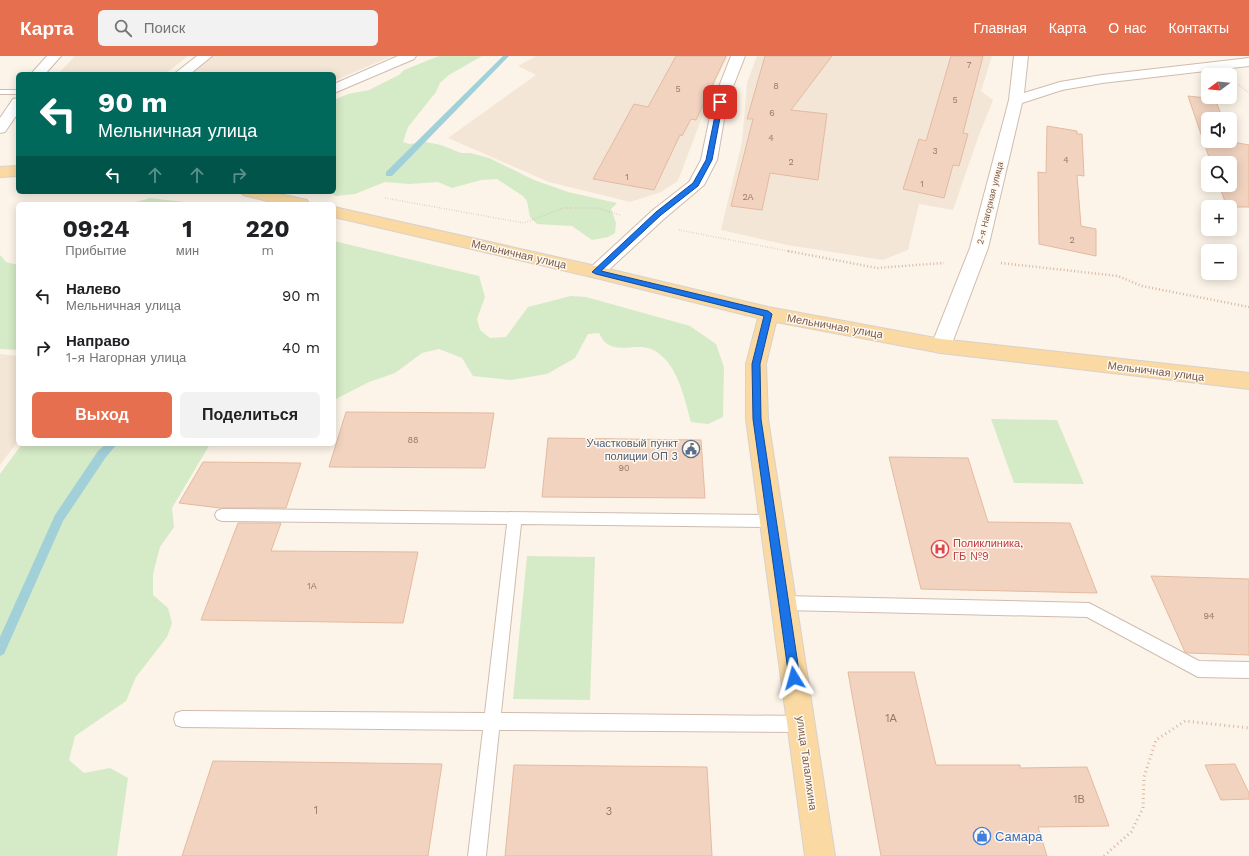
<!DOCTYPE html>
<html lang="ru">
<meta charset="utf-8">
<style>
body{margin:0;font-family:"Work Sans",sans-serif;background:#f2f2f2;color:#202124;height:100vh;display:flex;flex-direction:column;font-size:15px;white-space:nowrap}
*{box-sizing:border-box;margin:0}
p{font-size:13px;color:#757577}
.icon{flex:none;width:22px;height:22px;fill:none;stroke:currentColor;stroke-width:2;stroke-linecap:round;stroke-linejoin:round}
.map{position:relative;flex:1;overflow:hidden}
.sheet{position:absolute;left:16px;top:146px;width:320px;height:244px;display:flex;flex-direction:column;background:#fff;border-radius:6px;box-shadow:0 2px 10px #0003}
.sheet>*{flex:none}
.banner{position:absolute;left:16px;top:16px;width:320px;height:122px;border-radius:6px;box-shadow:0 2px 10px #0003;background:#00695c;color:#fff;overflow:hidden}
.needle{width:26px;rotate:254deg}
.buttons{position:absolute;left:1201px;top:12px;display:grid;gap:8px}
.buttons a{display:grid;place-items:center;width:36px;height:36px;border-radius:6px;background:#fff;box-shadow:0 2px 10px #0003;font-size:20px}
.pin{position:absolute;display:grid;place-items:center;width:34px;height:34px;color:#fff;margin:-17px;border-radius:8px;box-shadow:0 2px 6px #0006}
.me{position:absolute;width:44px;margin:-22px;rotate:352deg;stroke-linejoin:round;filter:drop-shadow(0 0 3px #0008)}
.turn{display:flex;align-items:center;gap:14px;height:84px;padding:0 16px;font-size:18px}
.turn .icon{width:52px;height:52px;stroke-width:2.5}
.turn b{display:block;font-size:28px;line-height:34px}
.lanes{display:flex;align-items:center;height:38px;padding:0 16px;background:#0003;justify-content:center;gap:20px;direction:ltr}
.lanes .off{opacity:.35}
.eta{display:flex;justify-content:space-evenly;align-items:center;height:68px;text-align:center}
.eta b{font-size:24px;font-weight:700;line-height:28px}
.button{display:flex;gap:8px;margin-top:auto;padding:8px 16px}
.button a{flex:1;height:46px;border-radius:6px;background:#e56f4f;color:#fff;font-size:16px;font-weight:700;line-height:46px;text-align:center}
.button a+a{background:#f2f2f2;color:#202124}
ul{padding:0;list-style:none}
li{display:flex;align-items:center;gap:12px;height:52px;padding:0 16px}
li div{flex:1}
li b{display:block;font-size:15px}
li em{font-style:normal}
header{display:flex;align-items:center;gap:24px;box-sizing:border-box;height:56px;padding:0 20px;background:#e56f4f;color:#fff}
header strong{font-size:19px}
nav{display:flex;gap:22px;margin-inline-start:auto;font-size:14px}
.search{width:280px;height:36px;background:#f2f2f2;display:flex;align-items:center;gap:10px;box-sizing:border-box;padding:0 14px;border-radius:6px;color:#757577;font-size:15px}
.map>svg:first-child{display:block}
.residential{fill:#f4e6d6}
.green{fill:#d5eac6}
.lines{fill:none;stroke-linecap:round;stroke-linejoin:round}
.stream{fill:#a2d0d8;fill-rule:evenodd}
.building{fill:#f2d3c0;stroke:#e4baa0}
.lane-casing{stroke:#cfbcae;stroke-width:2}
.street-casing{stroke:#cfbcae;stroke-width:2}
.primary-casing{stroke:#d9d1cd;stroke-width:2}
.path-far2{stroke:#d7b7a2;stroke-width:1.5;stroke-dasharray:0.5 2;stroke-linecap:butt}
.path-far1{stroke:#d7b7a2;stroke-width:2.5;stroke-dasharray:1 2.5;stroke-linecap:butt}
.path{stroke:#d7b7a2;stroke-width:3;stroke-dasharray:1 3.5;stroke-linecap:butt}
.lane{fill:#fff;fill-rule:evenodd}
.street{fill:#fff;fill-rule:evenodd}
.primary{fill:#fad9a2;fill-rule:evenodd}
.route{fill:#1a73e8;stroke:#114b97}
.labels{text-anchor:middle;stroke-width:3;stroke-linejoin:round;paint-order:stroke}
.number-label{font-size:9px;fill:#967969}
.far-street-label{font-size:9px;fill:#775b4c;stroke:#fff8ef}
.street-label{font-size:11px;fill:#775b4c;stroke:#fff8ef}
.service-label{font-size:11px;fill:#4e5e75;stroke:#fff8ef;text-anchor:end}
.health-label{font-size:11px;fill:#be3a42;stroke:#fff8ef;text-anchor:start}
.near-number-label{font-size:11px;fill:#967969}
.near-shop-label{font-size:13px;fill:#366cbe;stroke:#fff8ef;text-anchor:start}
</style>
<header>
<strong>Карта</strong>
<div class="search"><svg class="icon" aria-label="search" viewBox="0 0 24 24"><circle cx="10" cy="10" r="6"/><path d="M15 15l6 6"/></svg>Поиск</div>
<nav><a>Главная</a><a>Карта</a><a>О нас</a><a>Контакты</a></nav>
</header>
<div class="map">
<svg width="1249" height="800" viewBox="0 0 1249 800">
<rect width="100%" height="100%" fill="#fcf4e8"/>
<path class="residential" d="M75,0H188L165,18H58Z
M213,0H392L334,25V18H198L199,17L193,15Z
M536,0H728L716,24L678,125L661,136L630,146L549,126L448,82L536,19L518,10Z
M757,0H992L981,35L993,44L979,79L953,154L919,148L908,194L883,204L787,189L721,174L742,86L747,27Z
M0,298L18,300V385L0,409Z"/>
<path class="green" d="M439,0H482L449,19L440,27L436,36L408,71L403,86L409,88L426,86L441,89L461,97H470L489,102L534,124L568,136L617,147L611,153L616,167L615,177L608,181L592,184L572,170L537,168L530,161L527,145L523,140L497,123L481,124L452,132L438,126L409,128L385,126L355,138L336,140L328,136H334V44L348,38L369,34L399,19L404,14Z
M150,142L185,146L193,148H130Z
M334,185L479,220L485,241L477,263L480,274L490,282L506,281L528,251L571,240L586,241L690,270L716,288L724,311L723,361L708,368L691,366C684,341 677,304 651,293C636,287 619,297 606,287C603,285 601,280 599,277L588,278L575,302L547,318L511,324L473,320L462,302L439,293L422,297L395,317L369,326L334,344Z
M0,199L6,206L18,209V294L0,293Z
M991,363L1057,364L1084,428L1014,427Z
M22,388H210L172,452L174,471L160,491L153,518V539L168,552L172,567L167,581L136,621L126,645L75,680L69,704L84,717L110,712L128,722L117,800H0V418Z
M527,500L595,501L590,644L513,643Z"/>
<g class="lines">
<path class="stream" d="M503,0H509L392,120H386V116Z
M106,388H117L106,401L63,465L4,598L0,600V581L55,459L98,395Z"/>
</g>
<path class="building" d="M676,0H726L696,64L691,63L682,80L680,79L654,134L593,123L634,48L648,51Z
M765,0H832L791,54L827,58L818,124L770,117L762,154L731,150L753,63H747Z
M951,0H983L963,77L968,78L959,110L953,109L944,142L903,133L919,83L926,85Z
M1188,40L1215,43L1223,63H1208V85H1230V80L1233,86L1249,89V151H1227L1219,129H1230V107H1211Z
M1047,70L1077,75V78H1082L1084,120L1077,119L1081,170L1096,173V200L1039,188L1038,116L1046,117Z
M346,356L494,357L485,412L329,411Z
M548,382L701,384L705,442L542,441Z
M889,401L968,402L988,466L1070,467L1097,537L921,533Z
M203,406L301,407L286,452H220L179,447Z
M238,467H281L271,495L418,496L403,567L201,564Z
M1151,520L1249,523V599L1188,597L1185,596Z
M848,616H914L936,709H1020V712L1087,711L1109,770L1038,771L1047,800H881Z
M213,705L442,708L428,800H182Z
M1235,708L1249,737V743L1221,744L1205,709Z
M514,709L707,711L712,800H505Z"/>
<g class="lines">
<defs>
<path id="lane" d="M0,34H18V38H0Z
M222,453L772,459L777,461L779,465L777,469L772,471L521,468L501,657L801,660L807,662L809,668L807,674L801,676L499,674L486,800H468L483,674L182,671L176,669L174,663L176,657L182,655L485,657L507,468L222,465L217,463L215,459L217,455Z
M784,540L1089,547L1199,605L1249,606V622L1198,621L1087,561L784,554L779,552L777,547L779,542Z"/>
<path id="street" d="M47,0H61L45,18H31Z
M197,0H212L190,18H174Z
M398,0H416L414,3L334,37V28Z
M731,0H745L727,46L717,104L704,129L665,162L602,220L596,222L590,220L587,216L590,212L653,154L689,126L701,104L713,46Z
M1014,0H1028L1024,37L1060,26L1102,19L1249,2V10L1102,27L1062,34L1022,47L988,192L951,290L948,295L941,297L934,295L931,290L970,192L1009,44Z
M18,42V57L5,76L0,77V62L13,43Z"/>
<path id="primary" d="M18,110V120L0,121V111Z
M241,136H270L307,144L309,148H280L243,139Z
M334,151L596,210L768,251L941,283L1249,317V333L941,297L776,266L766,308L768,363L835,800H805L746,363V308L758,262L596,222L334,161Z"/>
</defs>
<use href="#lane" class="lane-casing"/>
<use href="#street" class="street-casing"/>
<use href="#primary" class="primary-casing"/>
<path class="path-far2" d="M1239,29L1249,37
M385,142L524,167L563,152H597L620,159
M679,174L793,196"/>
<path class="path-far1" d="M788,195L877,212L944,207
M1001,207L1118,220L1142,230L1249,251"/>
<path class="path" d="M1104,800L1131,776L1143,752L1144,721L1156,684L1185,665L1249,672"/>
<use href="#lane" class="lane"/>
<use href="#street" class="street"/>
<use href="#primary" class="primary"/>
</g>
<path class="route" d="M718,45L723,46L712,104L698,130L661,159L601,215L768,255L772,258L760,308L761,363L800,622L798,626L794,628L790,626L789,622L753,363L752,308L764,260L596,218L592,216L656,156L693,127L706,104Z"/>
<defs>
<symbol id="civic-ring" viewBox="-11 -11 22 22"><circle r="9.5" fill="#fff8ef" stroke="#5c6f8a" stroke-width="1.5"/><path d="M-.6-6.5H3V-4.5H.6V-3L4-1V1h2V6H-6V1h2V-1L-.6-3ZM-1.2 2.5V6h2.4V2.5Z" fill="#5c6f8a"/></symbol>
<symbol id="hospital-ring" viewBox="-11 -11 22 22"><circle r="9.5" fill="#fff8ef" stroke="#e0444e" stroke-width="1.5"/><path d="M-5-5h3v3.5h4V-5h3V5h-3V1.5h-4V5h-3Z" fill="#e0444e"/></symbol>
<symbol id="shop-ring" viewBox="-11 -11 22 22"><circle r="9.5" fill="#fff8ef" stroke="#3f7fe0" stroke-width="1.5"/><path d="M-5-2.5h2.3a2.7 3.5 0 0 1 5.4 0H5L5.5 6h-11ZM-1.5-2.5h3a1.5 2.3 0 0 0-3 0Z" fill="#3f7fe0"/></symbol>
</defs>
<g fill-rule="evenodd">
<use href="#civic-ring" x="681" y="383" width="20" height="20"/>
<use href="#hospital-ring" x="930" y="483" width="20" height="20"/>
<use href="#shop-ring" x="972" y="770" width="20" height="20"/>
</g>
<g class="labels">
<g class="number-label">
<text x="969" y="12">7</text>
<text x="776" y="33">8</text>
<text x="678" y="36">5</text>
<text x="955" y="47">5</text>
<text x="772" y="60">6</text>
<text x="771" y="85">4</text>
<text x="935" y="98">3</text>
<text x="1066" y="107">4</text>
<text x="791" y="109">2</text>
<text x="627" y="124">1</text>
<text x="922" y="131">1</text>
<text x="748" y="144">2А</text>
<text x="1072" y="187">2</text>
<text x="413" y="387">88</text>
<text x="624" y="415">90</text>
<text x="312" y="533">1А</text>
<text x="1209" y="563">94</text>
</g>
<g class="far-street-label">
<text transform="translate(990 147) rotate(-76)" y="3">2-я Нагорная улица</text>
</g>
<g class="street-label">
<text transform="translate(519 198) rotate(13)" y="4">Мельничная улица</text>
<text transform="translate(835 270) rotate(10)" y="4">Мельничная улица</text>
<text transform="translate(1156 315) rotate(7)" y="4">Мельничная улица</text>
<text transform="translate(807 707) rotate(82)" y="4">улица Талалихина</text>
</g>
<g class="service-label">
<text x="678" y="391">Участковый пункт<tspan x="678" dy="13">полиции ОП 3</tspan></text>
</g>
<g class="health-label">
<text x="953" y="491">Поликлиника,<tspan x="953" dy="13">ГБ №9</tspan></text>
</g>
<g class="near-number-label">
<text x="891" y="666">1А</text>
<text x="1079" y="747">1В</text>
<text x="316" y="758">1</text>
<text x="609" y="759">3</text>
</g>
<g class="near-shop-label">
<text x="995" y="785">Самара</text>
</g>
</g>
</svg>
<div class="buttons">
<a><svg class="needle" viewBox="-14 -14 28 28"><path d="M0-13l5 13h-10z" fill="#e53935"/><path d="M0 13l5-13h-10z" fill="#757577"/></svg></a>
<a><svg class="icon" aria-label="sound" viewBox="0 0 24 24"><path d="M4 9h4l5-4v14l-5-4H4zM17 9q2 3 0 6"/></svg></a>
<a><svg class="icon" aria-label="search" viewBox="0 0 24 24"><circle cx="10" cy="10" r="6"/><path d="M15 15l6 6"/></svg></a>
<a>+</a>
<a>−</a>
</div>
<div class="pin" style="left:720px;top:46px;background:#d93025"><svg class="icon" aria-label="arrive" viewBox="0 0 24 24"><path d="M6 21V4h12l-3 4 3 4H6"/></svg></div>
<svg class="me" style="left:794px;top:622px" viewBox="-20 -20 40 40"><path d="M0-17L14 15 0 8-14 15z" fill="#1a73e8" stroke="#fff" stroke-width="4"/></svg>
<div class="banner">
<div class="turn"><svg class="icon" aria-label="left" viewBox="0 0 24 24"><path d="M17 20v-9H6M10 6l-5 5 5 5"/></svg><div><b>90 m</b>Мельничная улица</div></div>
<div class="lanes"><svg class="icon" aria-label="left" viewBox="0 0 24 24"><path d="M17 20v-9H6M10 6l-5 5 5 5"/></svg><svg class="icon off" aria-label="ahead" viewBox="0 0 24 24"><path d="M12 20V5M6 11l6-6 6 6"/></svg><svg class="icon off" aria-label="ahead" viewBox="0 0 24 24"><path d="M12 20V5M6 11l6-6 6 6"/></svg><svg class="icon off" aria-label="right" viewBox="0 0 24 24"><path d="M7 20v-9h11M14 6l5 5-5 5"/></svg></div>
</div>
<section class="sheet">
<div class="eta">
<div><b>09:24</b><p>Прибытие</p></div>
<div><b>1</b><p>мин</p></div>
<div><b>220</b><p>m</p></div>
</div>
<ul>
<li><svg class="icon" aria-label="left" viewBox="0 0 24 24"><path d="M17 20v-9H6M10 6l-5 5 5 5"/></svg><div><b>Налево</b><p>Мельничная улица</p></div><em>90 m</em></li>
<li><svg class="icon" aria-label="right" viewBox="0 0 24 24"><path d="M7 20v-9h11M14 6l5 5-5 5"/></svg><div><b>Направо</b><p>1-я Нагорная улица</p></div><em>40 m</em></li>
</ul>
<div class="button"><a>Выход</a><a>Поделиться</a></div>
</section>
</div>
